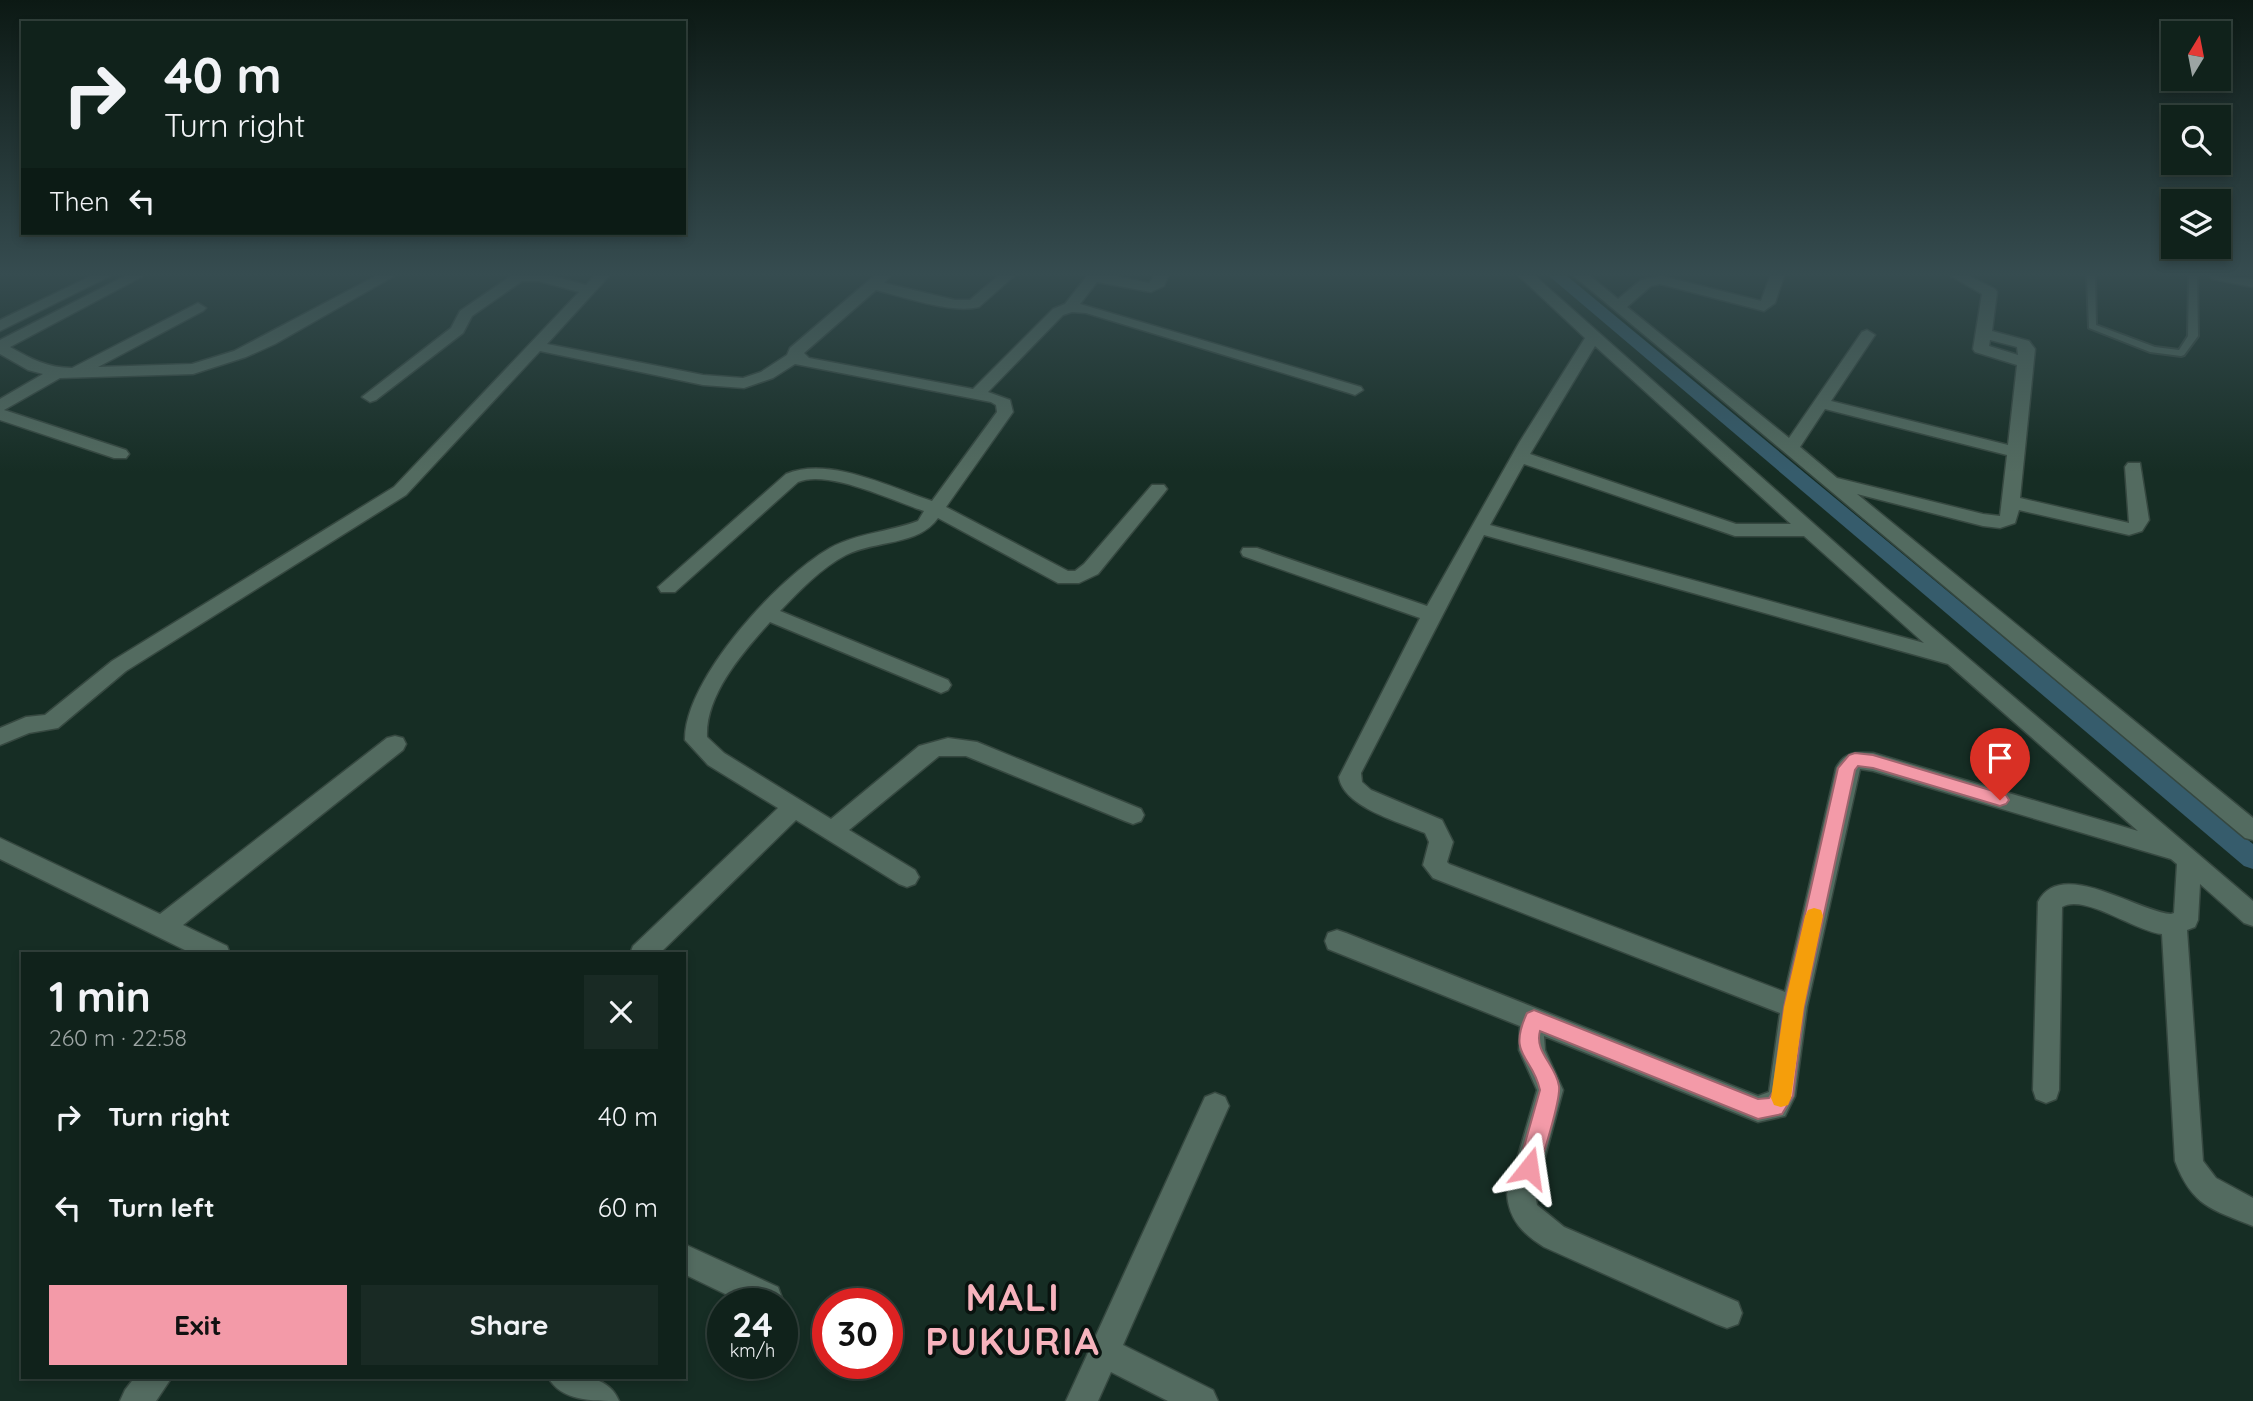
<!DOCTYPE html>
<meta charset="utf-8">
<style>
body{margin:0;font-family:Quicksand,sans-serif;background:#192a24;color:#f1f3f6;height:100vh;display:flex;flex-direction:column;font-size:26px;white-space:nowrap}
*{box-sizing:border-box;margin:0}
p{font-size:23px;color:#9ca4a3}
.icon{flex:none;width:38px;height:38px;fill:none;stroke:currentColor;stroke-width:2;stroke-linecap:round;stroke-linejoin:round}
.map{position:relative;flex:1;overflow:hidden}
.details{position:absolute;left:21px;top:952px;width:665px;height:427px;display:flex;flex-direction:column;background:#10221b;border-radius:0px;box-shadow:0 4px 10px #0003,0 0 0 2px #303f3a}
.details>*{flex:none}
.hud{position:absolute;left:21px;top:21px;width:665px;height:214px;border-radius:0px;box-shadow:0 4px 10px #0003,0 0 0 2px #303f3a;background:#10221b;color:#f1f3f6;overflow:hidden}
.needle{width:46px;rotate:10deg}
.controls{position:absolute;left:2161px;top:21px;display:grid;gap:14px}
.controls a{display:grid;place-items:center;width:70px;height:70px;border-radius:0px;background:#10221b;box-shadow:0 4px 10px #0003,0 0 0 2px #303f3a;font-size:35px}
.speed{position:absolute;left:707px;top:1288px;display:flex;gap:14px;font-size:35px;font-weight:700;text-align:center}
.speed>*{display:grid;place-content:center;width:91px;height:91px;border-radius:50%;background:#10221b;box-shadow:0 4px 10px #0003,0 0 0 2px #303f3a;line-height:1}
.speed small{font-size:18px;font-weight:400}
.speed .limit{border:10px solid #d22;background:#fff;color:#111}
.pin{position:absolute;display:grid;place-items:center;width:60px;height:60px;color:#fff;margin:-72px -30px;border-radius:50% 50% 50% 0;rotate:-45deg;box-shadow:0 0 7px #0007}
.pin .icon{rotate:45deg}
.me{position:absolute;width:77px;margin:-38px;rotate:15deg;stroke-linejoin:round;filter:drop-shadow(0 0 5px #0008)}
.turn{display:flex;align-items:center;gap:24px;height:147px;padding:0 28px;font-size:32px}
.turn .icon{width:91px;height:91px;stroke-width:2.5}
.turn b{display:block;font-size:49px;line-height:60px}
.then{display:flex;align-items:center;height:66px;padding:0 28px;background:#0003;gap:14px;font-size:26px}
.round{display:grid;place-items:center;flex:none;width:74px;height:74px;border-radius:0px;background:#192a24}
.headline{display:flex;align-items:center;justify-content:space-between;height:119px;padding:0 28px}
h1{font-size:42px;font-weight:700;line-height:52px}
.button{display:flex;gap:14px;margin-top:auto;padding:14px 28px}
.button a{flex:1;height:80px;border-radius:0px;background:#f39aa8;color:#111;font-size:28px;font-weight:700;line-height:80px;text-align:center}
.button a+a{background:#192a24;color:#f1f3f6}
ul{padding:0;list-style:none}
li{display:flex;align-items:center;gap:21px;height:91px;padding:0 28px}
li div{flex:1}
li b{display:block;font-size:26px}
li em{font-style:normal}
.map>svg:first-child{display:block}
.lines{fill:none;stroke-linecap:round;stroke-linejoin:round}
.canal{fill:#365c6c;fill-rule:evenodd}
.service-casing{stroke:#364840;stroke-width:4}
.minor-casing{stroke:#364840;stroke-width:3}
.secondary-casing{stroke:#364840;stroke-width:3}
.service{fill:#536b60;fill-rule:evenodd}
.minor{fill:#536b60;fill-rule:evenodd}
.secondary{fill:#536b60;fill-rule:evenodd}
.route{fill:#f39aa8;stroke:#9e646d;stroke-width:2}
.slow{fill:#f59e0b}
.labels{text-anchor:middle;stroke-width:7;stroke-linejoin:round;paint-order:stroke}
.near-district-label{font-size:38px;font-weight:bold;letter-spacing:2px;fill:#f7b3bd;stroke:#09130f}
</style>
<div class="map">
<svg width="2253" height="1401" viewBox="0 0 2253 1401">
<rect width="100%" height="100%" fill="#162d24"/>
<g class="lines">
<path class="canal" d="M1549,276H1567L2253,844V869L2244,866Z"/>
<defs>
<path id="service" d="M2087,276H2095L2096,325L2155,347L2179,350L2188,336L2189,276H2197L2198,336L2184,355L2181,356L2150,352L2089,328Z"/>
<path id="minor" d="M91,276H110L0,331V320Z
M125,276H143L10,347C31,359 48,368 72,368L198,303L206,308L203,311L98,367L192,364L234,351L376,276H394L275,344L246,357L193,374L60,378L4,410L126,450L129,454L126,458H114L0,420V399L43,374L28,370L0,354V340Z
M511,276H552L586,285L594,276H609L547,344L703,375L743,378L761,372L787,355L790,348L874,276H890L884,283L955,300H970L998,276H1014L979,307C951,314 905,297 876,290L804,353L809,358L973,389L1053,309L1065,304L1087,276H1115L1149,283L1154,276H1168L1164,286L1151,292L1097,282L1080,304L1361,387L1363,390L1355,395L1349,393L1086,313L1072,312L1063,315L988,392L1010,400L1013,412L946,507L1068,571H1075L1084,564L1152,485H1164L1167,489L1164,493L1098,574L1079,583H1058L938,518C919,546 875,540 846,555C821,568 799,591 780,611L948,680L951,685L948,690L941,693L934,690L770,622C743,652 705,695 707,737L724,753L831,819L919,746L948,738L977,742L1141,809L1144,815L1141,821L1133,824L1125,821L966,756H939L849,830L915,870L919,877L915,884L907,887L899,884L796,820L659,954H630L633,946L778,808L708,765L685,740C684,679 779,577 830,548C857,533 889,532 918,521L924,511C893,501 828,469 798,482L675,592H661L658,587L786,474C829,456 889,487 932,501L997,412L996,405L991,402L795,364L773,378L744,388L703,385L540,351L406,495L126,671L58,728L29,733L0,745V728L26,717L45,715L112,661L394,487L579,292L539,281H522L472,316L463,333L376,400L370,402L362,397L451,328L460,311Z
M1519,276H1535L1886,588L2253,901V926L2244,923L2200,884L2198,920L2195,927L2187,930L2203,1161L2216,1178L2253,1198V1226C2211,1209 2192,1206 2175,1161L2162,934C2136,932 2084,893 2062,907L2059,1090L2056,1099L2046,1103L2036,1099L2033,1090L2038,902C2060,857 2136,911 2171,914L2174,913L2177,864L2171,859L1873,771L1860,769L1807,1007L1795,1096L1785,1116L1758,1122L1544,1036L1545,1050L1563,1090L1535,1194L1537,1205L1564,1227L1738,1302L1742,1313L1738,1324L1727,1328L1716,1324L1544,1247C1523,1234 1509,1220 1507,1194L1537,1090L1519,1050L1520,1026L1328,949L1325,941L1328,933L1337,930L1346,933L1758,1096L1769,1092L1780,1013L1433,878L1423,865L1429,842L1425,833C1400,822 1343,807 1339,777L1420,618L1243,556L1241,552L1243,548H1257L1427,606L1519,443L1585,338ZM1595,346L1791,524H1736L1530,454ZM1524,464L1735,536H1804L1924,643L1490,525ZM1484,535L1948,664L2138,831L1873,753C1856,752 1845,751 1836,768L1785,992L1449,864L1447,862L1453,842L1442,820L1371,790L1362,782L1361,773Z
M1574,276H1590L1618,299L1641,280L1662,276L1761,301L1770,276H1784L1775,303L1764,311L1660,284L1651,286L1627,307L1789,438L1862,332L1867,330L1875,335L1831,401L2008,445L2017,365L1975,352L1973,349L1982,294L1951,276H1969L1995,289L1997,292L1992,331L2029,341L2035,349L2020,498L2129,523L2125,467L2128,463H2140L2149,520L2142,531L2129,535L2019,510L2015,523L2000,528L1983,526L1857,494L2253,818V840L2245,838ZM1990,340L2017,347L2018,355L1989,346ZM1825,409L2007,455L2000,516L1983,514L1837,478L1800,447Z
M395,736L403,738L406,744L403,750L183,925L227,946L230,954H193L0,859V838L160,914L387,738Z
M1215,1093L1225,1097L1229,1106L1123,1345L1213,1390L1218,1401H1168L1111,1372L1098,1401H1066L1205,1097Z
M684,1244L778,1287L782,1298L780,1304H746L684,1274Z
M135,1377H172L156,1401H120L125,1390Z
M548,1377C575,1377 607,1372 619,1401C592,1401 561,1401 548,1377Z"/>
<path id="secondary" d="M2210,276L2253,279V287L2212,279Z"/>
</defs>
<use href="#service" class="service-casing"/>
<use href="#minor" class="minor-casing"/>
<use href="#secondary" class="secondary-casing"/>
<use href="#service" class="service"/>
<use href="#minor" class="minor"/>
<use href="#secondary" class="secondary"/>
</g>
<linearGradient id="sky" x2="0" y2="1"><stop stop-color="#0c1914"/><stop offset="0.58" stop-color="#364c50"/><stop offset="1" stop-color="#364c50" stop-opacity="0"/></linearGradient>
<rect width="2253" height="472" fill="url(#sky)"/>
<path class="route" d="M1855,753L1873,755L2000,793L2006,795L2009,800L2006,804L2000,806L1873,768L1858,766L1855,770L1804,1007L1793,1096L1782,1114L1758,1119L1540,1031C1534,1052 1556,1065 1559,1086C1561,1099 1542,1160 1536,1175L1529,1178L1521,1175L1518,1168L1540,1090C1532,1055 1507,1056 1527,1013L1534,1010L1758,1099L1769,1098L1773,1092L1784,1007L1838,768L1849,755Z"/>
<path class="slow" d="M1814,908L1821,910L1823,916L1804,1007L1791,1098L1788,1105L1781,1107L1774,1105L1771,1098L1784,1007L1805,916L1808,910Z"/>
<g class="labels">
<g class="near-district-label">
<text x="1013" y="1311">MALI<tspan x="1013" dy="44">PUKURIA</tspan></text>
</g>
</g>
</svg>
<div class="controls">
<a><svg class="needle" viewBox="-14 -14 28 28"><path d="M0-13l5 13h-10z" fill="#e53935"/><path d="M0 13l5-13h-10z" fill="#9ca4a3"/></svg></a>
<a><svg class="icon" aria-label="search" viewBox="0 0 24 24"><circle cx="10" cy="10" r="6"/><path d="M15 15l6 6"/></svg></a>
<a><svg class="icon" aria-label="layers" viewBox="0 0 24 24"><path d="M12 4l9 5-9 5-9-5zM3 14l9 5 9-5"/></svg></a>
</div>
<div class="speed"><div>24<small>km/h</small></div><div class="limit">30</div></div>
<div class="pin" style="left:2000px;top:800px;background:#d93025"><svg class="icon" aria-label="arrive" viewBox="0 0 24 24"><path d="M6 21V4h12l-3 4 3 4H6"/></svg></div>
<svg class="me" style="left:1529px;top:1168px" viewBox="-20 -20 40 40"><path d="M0-17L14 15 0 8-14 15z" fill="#f39aa8" stroke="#fff" stroke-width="4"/></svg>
<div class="hud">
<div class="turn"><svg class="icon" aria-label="right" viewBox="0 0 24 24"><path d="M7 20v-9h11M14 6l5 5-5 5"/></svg><div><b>40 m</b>Turn right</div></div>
<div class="then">Then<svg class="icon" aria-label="left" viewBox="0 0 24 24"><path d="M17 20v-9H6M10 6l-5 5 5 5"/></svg></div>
</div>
<section class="details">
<div class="headline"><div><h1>1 min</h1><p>260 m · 22:58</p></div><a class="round"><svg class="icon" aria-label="close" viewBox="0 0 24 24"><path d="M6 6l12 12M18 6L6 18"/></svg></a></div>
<ul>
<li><svg class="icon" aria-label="right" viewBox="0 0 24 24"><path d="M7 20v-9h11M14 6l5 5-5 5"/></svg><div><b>Turn right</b></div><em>40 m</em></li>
<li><svg class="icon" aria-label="left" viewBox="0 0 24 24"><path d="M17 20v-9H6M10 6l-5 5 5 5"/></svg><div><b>Turn left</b></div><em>60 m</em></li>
</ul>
<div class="button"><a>Exit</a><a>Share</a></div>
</section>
</div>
